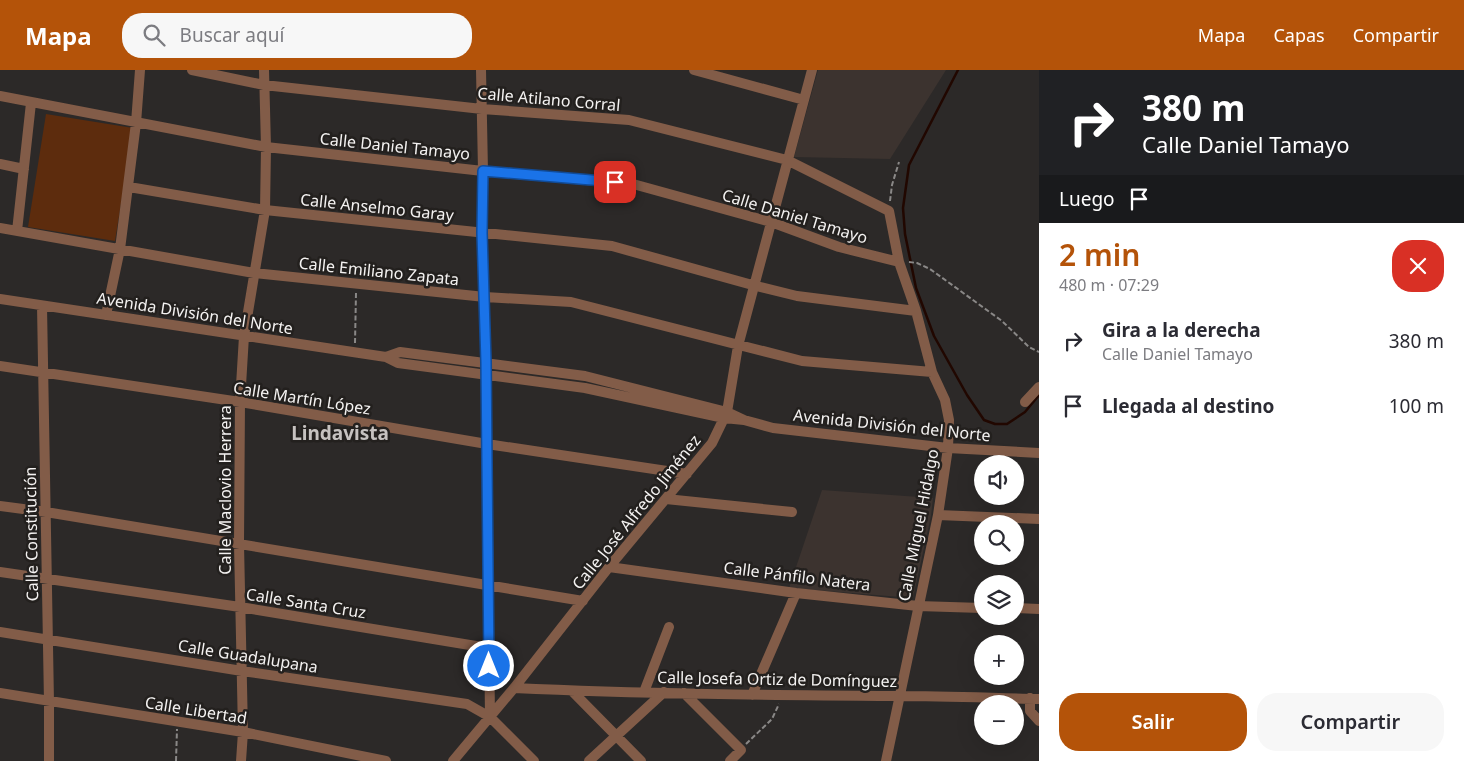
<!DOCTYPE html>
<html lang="es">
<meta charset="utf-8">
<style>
body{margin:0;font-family:"Noto Sans",sans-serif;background:#f7f7f7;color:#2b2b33;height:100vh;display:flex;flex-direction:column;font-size:19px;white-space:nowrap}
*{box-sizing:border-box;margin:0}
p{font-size:16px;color:#7c7c81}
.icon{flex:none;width:28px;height:28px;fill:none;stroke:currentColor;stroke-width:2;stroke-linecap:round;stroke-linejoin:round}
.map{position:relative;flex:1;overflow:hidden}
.sheet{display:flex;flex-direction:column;background:#fff;width:425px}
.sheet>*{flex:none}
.guide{background:#202124;color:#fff;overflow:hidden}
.buttons{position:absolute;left:974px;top:385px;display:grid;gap:10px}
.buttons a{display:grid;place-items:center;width:50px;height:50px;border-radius:50%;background:#fff;box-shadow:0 5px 20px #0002;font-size:25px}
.pin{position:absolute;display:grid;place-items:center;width:42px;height:42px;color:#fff;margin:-21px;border-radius:10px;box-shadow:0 2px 8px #0006}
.me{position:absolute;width:55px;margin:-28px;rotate:0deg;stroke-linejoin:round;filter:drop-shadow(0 0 4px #0008)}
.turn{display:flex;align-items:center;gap:18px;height:105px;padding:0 20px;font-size:22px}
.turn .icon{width:65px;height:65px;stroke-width:2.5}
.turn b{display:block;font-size:35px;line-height:42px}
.then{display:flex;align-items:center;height:48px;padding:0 20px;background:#0003;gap:10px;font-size:19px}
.round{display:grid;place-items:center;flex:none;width:52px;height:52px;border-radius:20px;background:#f7f7f7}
.headline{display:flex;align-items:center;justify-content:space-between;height:85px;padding:0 20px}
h1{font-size:30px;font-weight:600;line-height:38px;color:#b45309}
.action{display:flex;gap:10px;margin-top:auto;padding:10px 20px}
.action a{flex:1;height:58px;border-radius:20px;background:#b45309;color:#fff;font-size:20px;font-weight:600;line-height:58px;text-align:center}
.action a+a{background:#f7f7f7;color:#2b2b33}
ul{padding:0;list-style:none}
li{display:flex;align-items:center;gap:15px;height:65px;padding:0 20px}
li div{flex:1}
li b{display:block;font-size:19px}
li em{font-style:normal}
header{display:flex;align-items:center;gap:30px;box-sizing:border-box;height:70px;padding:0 25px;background:#b45309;color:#fff}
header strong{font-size:24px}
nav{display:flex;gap:28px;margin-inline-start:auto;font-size:18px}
.search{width:350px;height:45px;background:#f7f7f7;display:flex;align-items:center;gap:12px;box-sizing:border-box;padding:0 18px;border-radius:20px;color:#7c7c81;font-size:19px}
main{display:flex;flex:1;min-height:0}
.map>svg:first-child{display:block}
.built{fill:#3c332f}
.green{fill:#5d2c0d}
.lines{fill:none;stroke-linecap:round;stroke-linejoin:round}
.stream{stroke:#210700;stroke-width:2.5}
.path{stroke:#8a8887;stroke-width:2;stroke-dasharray:5 2.5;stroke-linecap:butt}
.street{stroke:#825c48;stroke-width:10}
.route-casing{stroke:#114b97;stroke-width:12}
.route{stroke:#1a73e8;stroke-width:9}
.labels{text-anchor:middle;stroke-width:5;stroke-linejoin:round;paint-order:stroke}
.street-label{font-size:16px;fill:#f4f2f1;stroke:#23201e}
.quarter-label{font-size:19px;font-weight:bold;fill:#c6c2c0;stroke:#23201e}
</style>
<header>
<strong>Mapa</strong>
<div class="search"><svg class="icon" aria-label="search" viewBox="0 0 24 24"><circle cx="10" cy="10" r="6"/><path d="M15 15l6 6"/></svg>Buscar aquí</div>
<nav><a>Mapa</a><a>Capas</a><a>Compartir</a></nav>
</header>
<main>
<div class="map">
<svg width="1039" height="691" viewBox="0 0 1039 691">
<rect width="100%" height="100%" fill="#2c2928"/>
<path class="built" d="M818,0H946L890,89L794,87Z
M822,420L933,428L931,446L913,528L789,518Z"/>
<path class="green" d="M46,44L133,58L115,171L28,157Z"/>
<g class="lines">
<path class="stream" d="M958,0L909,95L903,138L905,164L916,218L934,266L967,325L984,350L995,354H1007L1025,342L1039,325"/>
<path class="path" d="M890,131L892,115L899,92
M909,192L917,193L930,199L1002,251L1029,277L1039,282
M355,273L356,223
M746,674L772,649L779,634
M176,691L177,659"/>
<path class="street" d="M192,0L264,15L482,39L629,50L787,90L889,141L899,192L916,241L932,302L945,330L949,350L948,378L938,445L886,691
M481,0L483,101L482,163L486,292L490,647
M694,0L804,30
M0,26L266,77L483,101L633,114L771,152L839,177L899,192
M0,94L24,99
M129,117L265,140L612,176L756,216L797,226L916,241
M0,158L254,203L485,227L571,232L802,291L932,302
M17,161L31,33
M0,229L386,287L398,293L585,318L724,348L744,350
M42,236L49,632V691
M106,245L120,179L136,53L140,0
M386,287L400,282L585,306L727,342L744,350L773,358L948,378L1039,383
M0,296L240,332L487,374L687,404
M1025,332L1039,317
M666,429L792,442
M0,436L46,442L583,531
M938,445L1039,449
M609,497L796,523L918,536L982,538
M0,502L240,537L488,578
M1015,538L1039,539
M0,562L242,601L467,634L490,647L534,691
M514,618C642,624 770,625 898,626C945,626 992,628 1039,629
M572,621L641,691
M644,622L669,557
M0,623L243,662L386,691
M684,623L741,680L730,691
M752,625L796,523
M1030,628V641L1039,651
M241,691L243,662L239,474L240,332L244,266L265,140L266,77L264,0
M453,691L514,618L609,497L712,373L727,342L738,276L812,0
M589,691L664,622"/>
</g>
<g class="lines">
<defs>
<path id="route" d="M489,596L486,292L482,163L483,101L615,112"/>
</defs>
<use href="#route" class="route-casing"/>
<use href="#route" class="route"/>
</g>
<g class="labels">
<g class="street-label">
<text transform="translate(549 29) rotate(5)" y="6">Calle Atilano Corral</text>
<text transform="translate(395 76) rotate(6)" y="6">Calle Daniel Tamayo</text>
<text transform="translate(377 137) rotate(6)" y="6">Calle Anselmo Garay</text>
<text transform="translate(795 146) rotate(17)" y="6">Calle Daniel Tamayo</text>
<text transform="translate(379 201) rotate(6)" y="6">Calle Emiliano Zapata</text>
<text transform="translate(195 243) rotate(9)" y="6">Avenida División del Norte</text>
<text transform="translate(302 328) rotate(9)" y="6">Calle Martín López</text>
<text transform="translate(892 355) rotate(6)" y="6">Avenida División del Norte</text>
<text transform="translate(225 420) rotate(-90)" y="6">Calle Maclovio Herrera</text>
<text transform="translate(636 442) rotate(-51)" y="6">Calle José Alfredo Jiménez</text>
<text transform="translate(918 455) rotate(-79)" y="6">Calle Miguel Hidalgo</text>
<text transform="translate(31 464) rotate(-91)" y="6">Calle Constitución</text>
<text transform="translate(797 506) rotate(7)" y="6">Calle Pánfilo Natera</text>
<text transform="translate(306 533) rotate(9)" y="6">Calle Santa Cruz</text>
<text transform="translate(248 586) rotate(9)" y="6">Calle Guadalupana</text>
<text transform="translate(777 609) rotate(1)" y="6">Calle Josefa Ortiz de Domínguez</text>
<text transform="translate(196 640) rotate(9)" y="6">Calle Libertad</text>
</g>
<g class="quarter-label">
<text x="340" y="370">Lindavista</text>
</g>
</g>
</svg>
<div class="buttons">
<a><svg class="icon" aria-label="sound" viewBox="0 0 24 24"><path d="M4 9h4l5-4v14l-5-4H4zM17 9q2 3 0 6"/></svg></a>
<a><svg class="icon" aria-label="search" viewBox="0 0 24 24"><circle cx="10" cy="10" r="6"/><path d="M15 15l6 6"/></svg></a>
<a><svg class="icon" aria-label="layers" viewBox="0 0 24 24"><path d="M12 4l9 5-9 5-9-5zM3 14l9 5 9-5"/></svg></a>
<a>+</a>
<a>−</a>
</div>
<div class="pin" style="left:615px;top:112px;background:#d93025"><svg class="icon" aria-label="arrive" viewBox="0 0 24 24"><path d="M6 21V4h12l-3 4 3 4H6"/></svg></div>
<svg class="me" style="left:489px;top:596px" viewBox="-20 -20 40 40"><circle r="17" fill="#1a73e8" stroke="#fff" stroke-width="3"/><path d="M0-11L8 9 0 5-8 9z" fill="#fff"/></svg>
</div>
<section class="sheet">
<div class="guide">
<div class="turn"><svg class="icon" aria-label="right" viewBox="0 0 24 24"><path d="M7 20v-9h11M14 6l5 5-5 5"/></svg><div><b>380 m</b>Calle Daniel Tamayo</div></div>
<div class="then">Luego<svg class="icon" aria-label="arrive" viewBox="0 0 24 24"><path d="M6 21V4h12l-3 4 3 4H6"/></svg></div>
</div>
<div class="headline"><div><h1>2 min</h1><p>480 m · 07:29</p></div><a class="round" style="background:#d93025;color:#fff"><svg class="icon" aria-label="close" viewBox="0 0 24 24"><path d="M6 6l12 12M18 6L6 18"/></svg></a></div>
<ul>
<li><svg class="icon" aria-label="right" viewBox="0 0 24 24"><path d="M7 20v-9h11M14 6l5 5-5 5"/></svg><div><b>Gira a la derecha</b><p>Calle Daniel Tamayo</p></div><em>380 m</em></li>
<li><svg class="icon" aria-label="arrive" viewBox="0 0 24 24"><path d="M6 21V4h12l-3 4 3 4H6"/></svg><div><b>Llegada al destino</b></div><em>100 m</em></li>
</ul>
<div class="action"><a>Salir</a><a>Compartir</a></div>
</section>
</main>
